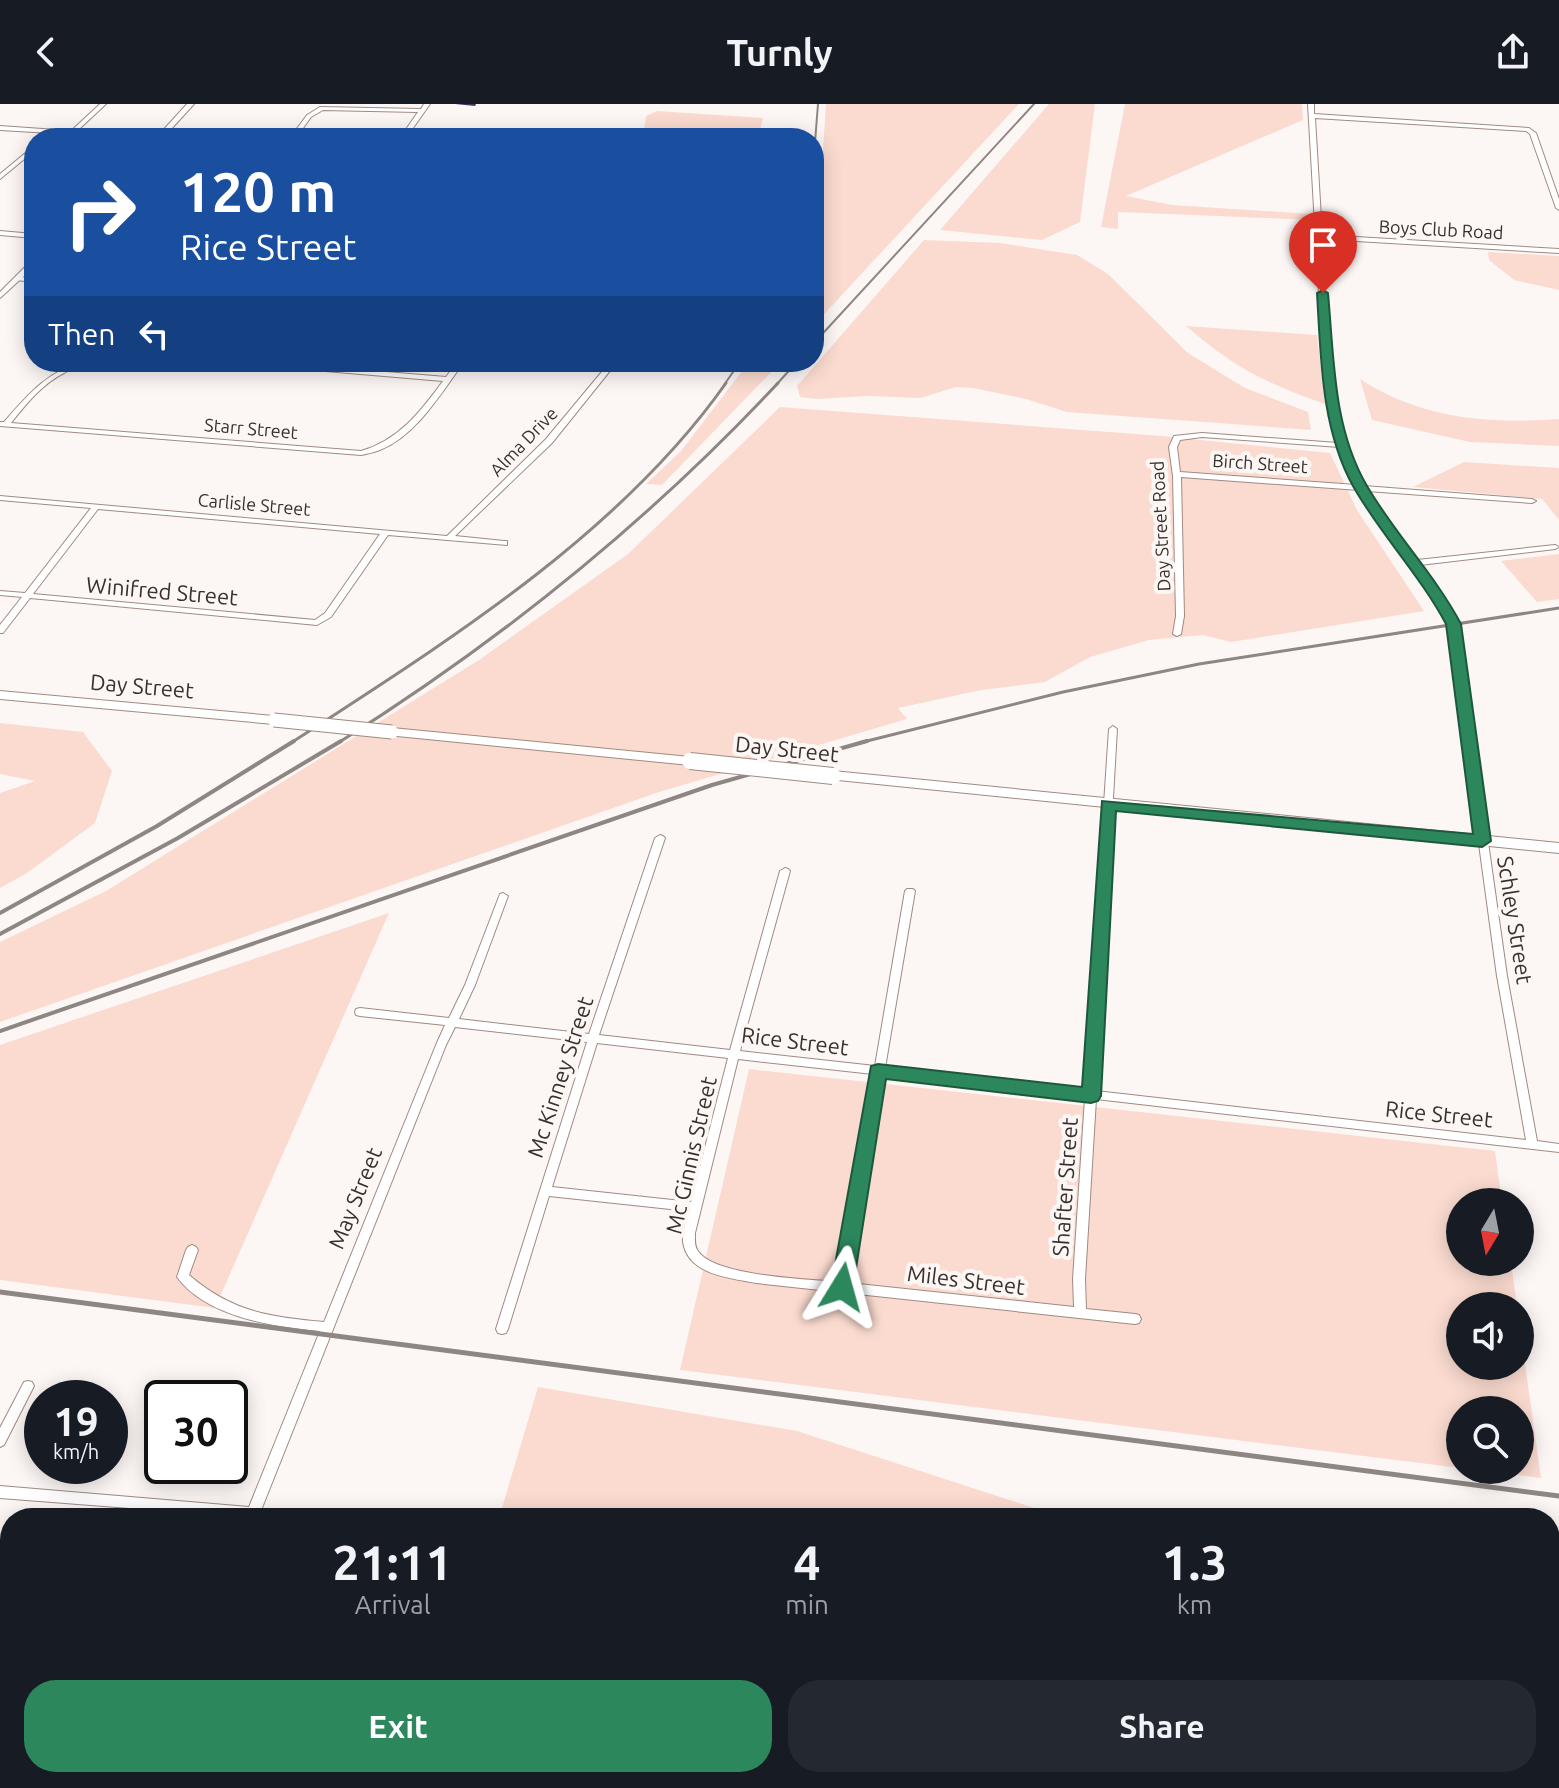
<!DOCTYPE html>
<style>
body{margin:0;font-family:Ubuntu,sans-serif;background:#242831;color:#f1f3f6;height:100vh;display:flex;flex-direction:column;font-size:30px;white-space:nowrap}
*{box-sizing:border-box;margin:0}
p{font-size:26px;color:#9ea1a6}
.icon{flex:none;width:44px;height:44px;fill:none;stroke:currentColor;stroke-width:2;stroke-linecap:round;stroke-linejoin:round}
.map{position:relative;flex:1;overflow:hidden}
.details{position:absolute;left:0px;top:1404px;width:1560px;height:280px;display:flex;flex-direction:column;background:#171b24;border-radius:32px 32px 0 0;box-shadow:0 4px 20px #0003}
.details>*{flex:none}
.guide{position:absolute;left:24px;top:24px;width:800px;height:244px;border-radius:32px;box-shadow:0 4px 20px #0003;background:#1a4fa0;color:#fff;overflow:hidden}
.needle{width:52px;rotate:190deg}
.controls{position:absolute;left:1446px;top:1084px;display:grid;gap:16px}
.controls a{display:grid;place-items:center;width:88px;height:88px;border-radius:50%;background:#171b24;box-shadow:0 4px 20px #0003;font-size:40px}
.speed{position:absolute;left:24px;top:1276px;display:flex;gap:16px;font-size:40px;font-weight:700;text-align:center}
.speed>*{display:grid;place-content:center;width:104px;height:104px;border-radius:50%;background:#171b24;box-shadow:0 4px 20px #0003;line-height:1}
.speed small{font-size:20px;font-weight:400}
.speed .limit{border:4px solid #111;border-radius:12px;background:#fff;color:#111}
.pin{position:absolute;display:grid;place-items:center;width:68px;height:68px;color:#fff;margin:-82px -34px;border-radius:50% 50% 50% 0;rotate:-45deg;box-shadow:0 0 8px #0007}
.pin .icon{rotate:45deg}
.me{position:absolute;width:88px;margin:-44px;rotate:8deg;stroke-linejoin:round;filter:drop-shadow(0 0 6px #0008)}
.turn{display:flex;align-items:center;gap:28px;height:168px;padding:0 24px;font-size:36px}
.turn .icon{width:104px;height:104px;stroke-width:2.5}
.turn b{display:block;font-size:56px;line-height:68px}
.then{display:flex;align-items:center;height:76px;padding:0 24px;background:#0003;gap:16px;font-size:30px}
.eta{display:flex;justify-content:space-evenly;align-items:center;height:136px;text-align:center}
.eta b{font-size:48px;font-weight:700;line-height:56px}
.button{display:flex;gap:16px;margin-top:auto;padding:16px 24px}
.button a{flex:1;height:92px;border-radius:32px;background:#2c875d;color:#fff;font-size:32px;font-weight:700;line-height:92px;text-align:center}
.button a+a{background:#242831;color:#f1f3f6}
header{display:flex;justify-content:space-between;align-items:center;height:104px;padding:0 24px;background:#171b24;font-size:36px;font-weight:700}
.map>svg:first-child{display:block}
.green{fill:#fbdbd0}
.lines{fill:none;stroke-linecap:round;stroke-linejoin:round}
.minor-casing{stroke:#a08a82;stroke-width:2}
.tertiary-casing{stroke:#a08a82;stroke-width:2}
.primary-casing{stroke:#a08a82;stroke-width:2}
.minor{fill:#fff;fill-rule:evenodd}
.tertiary{fill:#fff;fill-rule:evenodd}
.primary{fill:#fff;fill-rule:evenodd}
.rail-far3{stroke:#8d8683;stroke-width:2}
.rail-far2{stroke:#8d8683;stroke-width:3}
.rail-far1{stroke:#8d8683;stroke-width:4}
.rail{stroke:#8d8683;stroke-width:5}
.primary-bridge-far1-casing{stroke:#a08a82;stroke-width:15;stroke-linecap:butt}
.primary-bridge-casing{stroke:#a08a82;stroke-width:18;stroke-linecap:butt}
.primary-bridge-far1{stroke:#fff;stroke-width:13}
.primary-bridge{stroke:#fff;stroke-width:16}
.wall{fill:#413562}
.route{fill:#2c875d;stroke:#1d583c;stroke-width:2}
.labels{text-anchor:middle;stroke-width:8;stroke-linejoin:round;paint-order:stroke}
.far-street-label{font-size:18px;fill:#39302c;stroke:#fcf7f5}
.street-label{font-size:22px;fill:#39302c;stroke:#fcf7f5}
</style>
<header><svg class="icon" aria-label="back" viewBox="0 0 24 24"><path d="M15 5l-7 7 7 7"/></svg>Turnly<svg class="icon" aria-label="share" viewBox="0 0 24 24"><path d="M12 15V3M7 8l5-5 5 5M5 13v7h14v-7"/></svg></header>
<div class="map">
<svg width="1559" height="1684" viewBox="0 0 1559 1684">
<rect width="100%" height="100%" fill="#fcf7f5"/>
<path class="green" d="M826,0H1019L814,221V105L821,75Z
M1049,0H1095L1080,118L1042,136L940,126Z
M1125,0H1302L1303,16L1126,92L1172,101L1311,110L1312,116L1118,108V125L1101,123Z
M657,7L763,14L758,34H643L646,12Z
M924,136L1000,139L1077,151L1108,170L1188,249L1245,284L1308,308L1311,326L1067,308L1026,295L973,284L956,283L920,294L868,292L817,295L800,293L797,282Z
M1488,148L1559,152V186L1514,176L1489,156Z
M1186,222L1317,231L1325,300C1267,280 1233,263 1186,222Z
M749,258H781L662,381L646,380L681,347Z
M1360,275C1422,315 1487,320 1559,315V342L1470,338L1372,316Z
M780,303L1162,332L1330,349L1357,406L1424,507L1231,538L1203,531L1149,536L1090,553L1045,578L981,586L898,604L907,615L659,688L0,918V838L106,787L479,556L628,450Z
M1464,358L1559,364V416L1542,395L1413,383Z
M1559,450V495L1537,498L1501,457Z
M0,619L83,628L112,667L95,719L27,769L0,784V689L35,677L0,670Z
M389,809L215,1204L0,1176V941Z
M749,965L1495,1047L1502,1098H1460V1158H1511L1517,1202H1460V1262H1520V1224L1541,1374L1479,1366H1520V1306H1460V1364L680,1266Z
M538,1283L797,1327L1065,1414H499Z
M1550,1470L1559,1472V1684H684L629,1674H1550Z
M420,1674H574L572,1684H417Z"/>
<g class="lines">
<defs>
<path id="minor" d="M100,0H106L77,27L163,32L166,34H136L0,26V22L71,27Z
M424,0H430L406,34H400L418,8L323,6L311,13L296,34H290L307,11L320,3L421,5Z
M1308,0H1314V10L1529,24L1536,29L1559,95V106L1556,104L1530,30L1526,27L1315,14L1322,131L1559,145V149L1322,135L1328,243L1342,330L1364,382L1532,395L1536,397L1532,399L1367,387L1417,456L1555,441L1559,443L1555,445L1420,461L1444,494L1457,520L1507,872L1537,1037L1559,1040V1048L1096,995L1085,1175L1086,1205L1135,1210L1139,1211L1141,1215L1139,1219L1135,1220L756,1179C730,1174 688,1171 683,1138C682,1128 686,1117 689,1107L549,1092L508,1225L506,1229L502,1230L498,1229L496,1225L587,938L455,923L446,941L258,1414L0,1394V1382L249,1403L320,1227C274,1223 206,1213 177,1173L186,1146L188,1143L192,1141L196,1143L198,1146L189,1171C232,1208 270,1213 324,1218L436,941L445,921L360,912L356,911L355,908L356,905L360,904L449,914L465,881L500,790L503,789L508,792L475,881L459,915L589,930L655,734L660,731L663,732L665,734L599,931L730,946L780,767L785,764L788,765L790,767L740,947L875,962L905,787L907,785H913L915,787L885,964L1085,986L1109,625L1113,622L1117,625L1096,987L1526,1036L1497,872L1449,520L1436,494L1359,386L1181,373L1184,512L1181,530L1177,532L1173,530L1176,512L1173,372L1169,343L1174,332L1202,329L1338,339L1334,330L1322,243ZM1202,333L1340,343L1356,381L1180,368L1177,343L1180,336ZM597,939L728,954L691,1098L552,1083ZM738,955L873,970L837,1178C807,1175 714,1172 698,1147C694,1142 695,1135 695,1129ZM884,971L1085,994L1073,1175L1074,1203L849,1179Z
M34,42V47L0,75V70Z
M0,127L34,130V134L0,131Z
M18,173L34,174V178L16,176V174Z
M83,258H94C85,262 73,264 64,269C42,280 26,300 11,319L361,347C399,336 421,307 443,277L278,263L192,265L125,260L122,258H152L192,261L278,259L446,273L457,258H464C441,289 417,331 380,346C374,348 367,350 361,351L0,322V318H4C27,292 47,267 83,258Z
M610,258H617L552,339L455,432L504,437H507V441L388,431L331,513L317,521L30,494L3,529H0V521L22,493L0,491V487L25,489L91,404L0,396V392L447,432L546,335ZM98,405L380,430L325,509L315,516L33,490Z
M28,1277L32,1278L34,1282L4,1341L0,1343V1324L24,1278Z
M0,1661L10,1662V1674H15L10,1676L0,1675Z
M98,1674H150L151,1676L149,1681L144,1683L105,1681L100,1679Z
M885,1674H899L898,1684H884Z"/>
<path id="tertiary" d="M187,0H194L163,34H156Z
M31,157H34V163L0,194V188Z"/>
<path id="primary" d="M0,587L274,612L281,616L274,620L0,595Z
M392,624L690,653L697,657L690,661L387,631L385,628Z
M833,667L1559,739V749L828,675L826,672L828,669Z"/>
</defs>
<use href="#minor" class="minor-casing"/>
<use href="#tertiary" class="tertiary-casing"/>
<use href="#primary" class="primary-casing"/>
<use href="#minor" class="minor"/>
<use href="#tertiary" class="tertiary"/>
<use href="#primary" class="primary"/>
<path class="rail-far3" d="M814,51L818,0
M814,239L1034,0
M724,281L740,258
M776,281L797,258"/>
<path class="rail-far2" d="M291,639C445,539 619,431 726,279
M338,639C499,538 648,418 778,279
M859,639L1063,588L1199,560L1559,504"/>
<path class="rail-far1" d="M0,809L157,722L294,637
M0,830L178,734L341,637
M0,927L712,681L867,637"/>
<path class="rail" d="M0,1188L1559,1392"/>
<defs>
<path id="primary-bridge-far1" d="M274,616L392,628"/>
<path id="primary-bridge" d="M690,657L833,672"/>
</defs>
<use href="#primary-bridge-far1" class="primary-bridge-far1-casing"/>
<use href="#primary-bridge" class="primary-bridge-casing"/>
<use href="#primary-bridge-far1" class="primary-bridge-far1"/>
<use href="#primary-bridge" class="primary-bridge"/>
</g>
<path class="wall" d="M455,0H476L475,2Z"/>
<path class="route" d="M1323,186L1328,189C1334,254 1333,324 1367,382C1395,430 1435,471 1461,520L1491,737L1482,743L1116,707L1101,992L1098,997L1091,999L886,975L853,1183L850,1189L842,1191L834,1189L831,1183L871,962L878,960L1082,983L1102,697L1473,730L1446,520C1420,471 1380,430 1353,382C1321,324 1321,254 1317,189Z"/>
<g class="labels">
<g class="far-street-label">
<text transform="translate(1441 126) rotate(3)" y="6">Boys Club Road</text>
<text transform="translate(251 325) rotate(5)" y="6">Starr Street</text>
<text transform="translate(524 338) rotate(-46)" y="6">Alma Drive</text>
<text transform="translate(1260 360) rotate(4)" y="6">Birch Street</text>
<text transform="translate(254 401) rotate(5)" y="6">Carlisle Street</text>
<text transform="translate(1161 422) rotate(-93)" y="6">Day Street Road</text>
</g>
<g class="street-label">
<text transform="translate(162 487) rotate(5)" y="8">Winifred Street</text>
<text transform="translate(142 582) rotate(5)" y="8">Day Street</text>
<text transform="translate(787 645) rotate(6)" y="8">Day Street</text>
<text transform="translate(1515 816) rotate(81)" y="8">Schley Street</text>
<text transform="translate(795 937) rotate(7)" y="8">Rice Street</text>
<text transform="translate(560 973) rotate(-72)" y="8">Mc Kinney Street</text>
<text transform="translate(1439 1010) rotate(6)" y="8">Rice Street</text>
<text transform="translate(691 1051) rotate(-77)" y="8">Mc Ginnis Street</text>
<text transform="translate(1065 1083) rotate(-86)" y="8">Shafter Street</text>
<text transform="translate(355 1094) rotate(-68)" y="8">May Street</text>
<text transform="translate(966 1176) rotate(7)" y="8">Miles Street</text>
</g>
</g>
</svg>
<div class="controls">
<a><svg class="needle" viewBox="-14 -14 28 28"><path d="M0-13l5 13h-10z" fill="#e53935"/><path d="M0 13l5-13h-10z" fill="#9ea1a6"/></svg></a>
<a><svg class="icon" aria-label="sound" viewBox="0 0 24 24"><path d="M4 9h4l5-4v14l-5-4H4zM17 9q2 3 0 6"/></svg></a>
<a><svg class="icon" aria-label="search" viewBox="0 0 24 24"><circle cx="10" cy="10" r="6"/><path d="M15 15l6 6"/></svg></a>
</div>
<div class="speed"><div>19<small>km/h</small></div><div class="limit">30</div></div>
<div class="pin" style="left:1323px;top:189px;background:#d93025"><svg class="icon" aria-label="arrive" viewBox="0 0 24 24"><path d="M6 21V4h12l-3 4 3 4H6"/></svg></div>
<svg class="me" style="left:842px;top:1183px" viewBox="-20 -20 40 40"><path d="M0-17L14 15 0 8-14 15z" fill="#2c875d" stroke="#fff" stroke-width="4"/></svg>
<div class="guide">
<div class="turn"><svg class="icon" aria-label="right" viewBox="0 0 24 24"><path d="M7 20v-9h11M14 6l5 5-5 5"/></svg><div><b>120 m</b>Rice Street</div></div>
<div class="then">Then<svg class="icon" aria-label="left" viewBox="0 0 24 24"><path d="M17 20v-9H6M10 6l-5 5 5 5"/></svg></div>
</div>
<section class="details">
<div class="eta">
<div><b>21:11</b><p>Arrival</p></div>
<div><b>4</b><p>min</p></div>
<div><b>1.3</b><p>km</p></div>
</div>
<div class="button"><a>Exit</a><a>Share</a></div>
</section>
</div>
